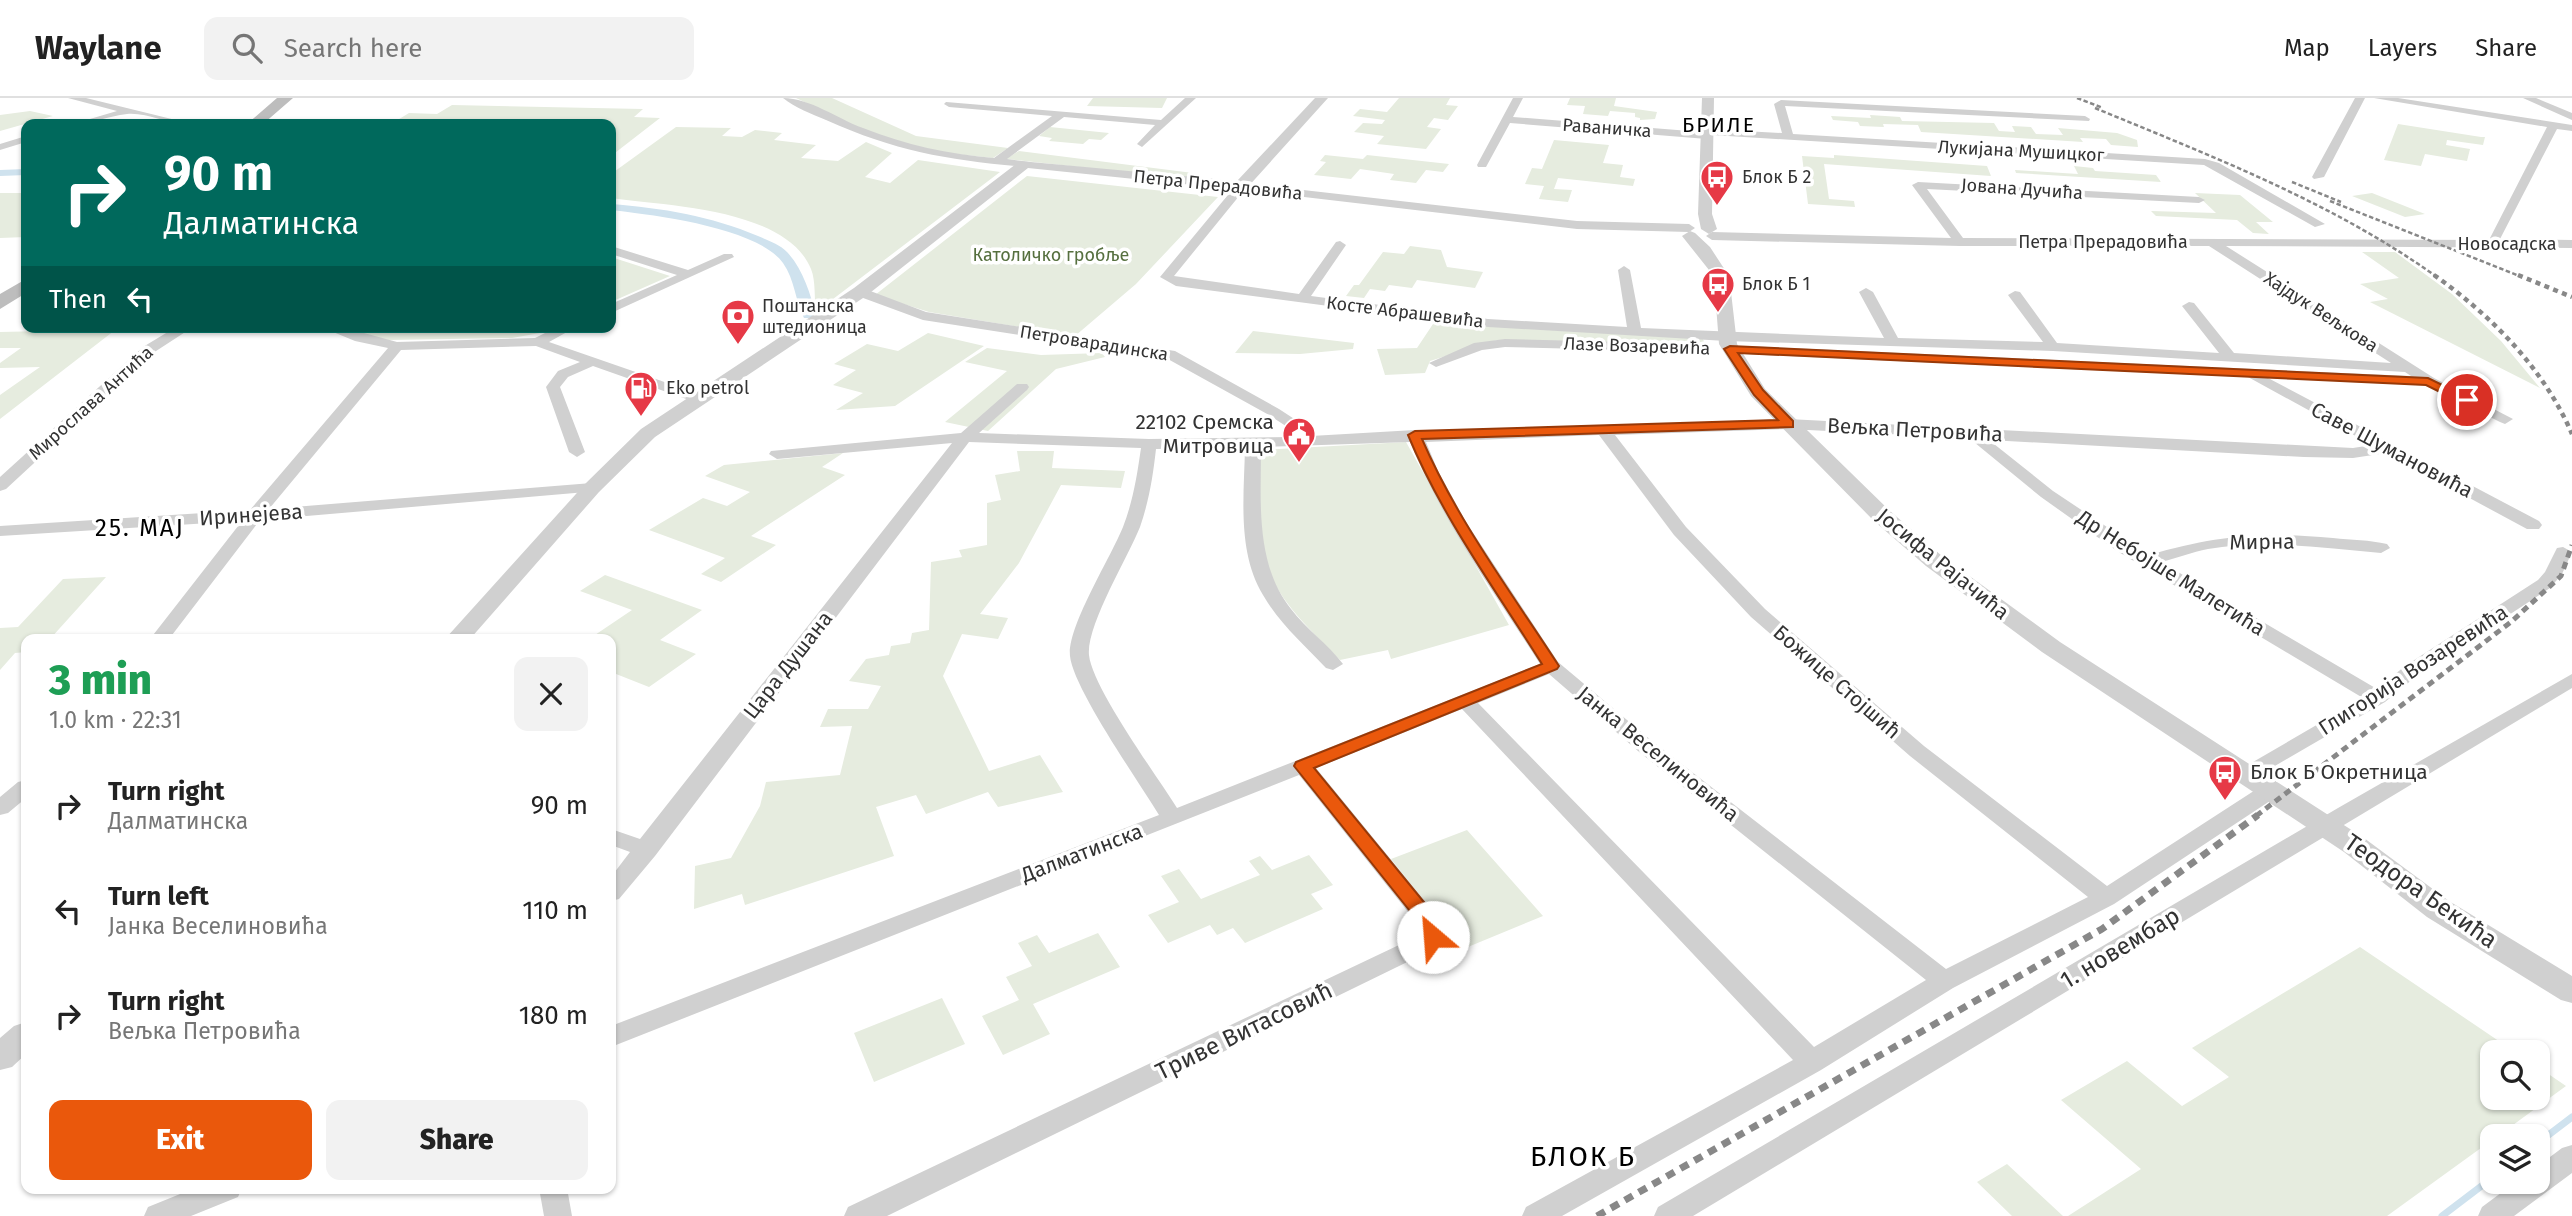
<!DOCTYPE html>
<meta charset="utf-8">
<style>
body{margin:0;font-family:"Fira Sans",sans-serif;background:#f2f2f2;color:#222;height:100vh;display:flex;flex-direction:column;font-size:26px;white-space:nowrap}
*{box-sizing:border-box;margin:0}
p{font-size:23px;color:#767676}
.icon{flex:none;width:38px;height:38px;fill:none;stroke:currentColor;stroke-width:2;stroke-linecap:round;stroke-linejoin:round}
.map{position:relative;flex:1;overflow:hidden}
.details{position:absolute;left:21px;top:536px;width:595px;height:560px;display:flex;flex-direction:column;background:#fff;border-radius:14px;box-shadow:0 2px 5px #0004}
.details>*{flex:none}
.banner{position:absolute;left:21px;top:21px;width:595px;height:214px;border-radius:14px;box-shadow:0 2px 5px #0004;background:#00695c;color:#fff;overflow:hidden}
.buttons{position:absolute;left:2480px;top:942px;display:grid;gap:14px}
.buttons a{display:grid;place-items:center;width:70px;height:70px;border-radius:14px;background:#fff;box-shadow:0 2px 5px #0004;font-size:35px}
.pin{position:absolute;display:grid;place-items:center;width:60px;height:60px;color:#fff;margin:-30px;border:4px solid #fff;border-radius:50%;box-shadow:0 2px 7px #0007}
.me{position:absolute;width:77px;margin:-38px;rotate:333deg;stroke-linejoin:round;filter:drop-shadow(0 0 5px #0008)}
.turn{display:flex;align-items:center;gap:24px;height:147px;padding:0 28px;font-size:32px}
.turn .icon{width:91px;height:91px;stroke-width:2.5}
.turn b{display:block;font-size:49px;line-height:60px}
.then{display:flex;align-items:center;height:66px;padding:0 28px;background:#0003;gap:14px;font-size:26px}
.round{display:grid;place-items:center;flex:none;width:74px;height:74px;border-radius:14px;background:#f2f2f2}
.headline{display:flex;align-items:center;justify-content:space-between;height:119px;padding:0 28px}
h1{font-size:42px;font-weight:800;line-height:52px;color:#1e9e55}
.button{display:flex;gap:14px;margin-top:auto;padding:14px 28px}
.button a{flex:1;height:80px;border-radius:14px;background:#ea580c;color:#fff;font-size:28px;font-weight:800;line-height:80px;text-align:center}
.button a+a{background:#f2f2f2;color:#222}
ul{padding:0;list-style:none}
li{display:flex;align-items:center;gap:21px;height:105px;padding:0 28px}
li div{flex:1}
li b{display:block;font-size:26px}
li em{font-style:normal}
header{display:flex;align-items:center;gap:42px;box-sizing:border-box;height:98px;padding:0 35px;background:#fff;border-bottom:2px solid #e0e0e0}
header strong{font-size:33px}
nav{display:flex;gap:38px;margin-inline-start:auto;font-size:24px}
.search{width:490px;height:63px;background:#f2f2f2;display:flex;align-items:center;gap:18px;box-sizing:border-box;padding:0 24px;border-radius:14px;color:#767676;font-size:26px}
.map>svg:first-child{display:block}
.green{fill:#e6ecdf}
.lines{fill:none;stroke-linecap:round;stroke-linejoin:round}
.stream{stroke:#cfe2ee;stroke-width:7}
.canal{fill:#cfe2ee;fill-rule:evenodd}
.minor{fill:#d0d0d0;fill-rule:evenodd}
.tertiary{fill:#d0d0d0;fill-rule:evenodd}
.secondary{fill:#bdbdbd;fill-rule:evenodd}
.rail-far3{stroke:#888;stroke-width:2.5;stroke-dasharray:4.5 2.5;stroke-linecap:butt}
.rail-far2{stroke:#888;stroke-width:4.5;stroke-dasharray:5 4.5;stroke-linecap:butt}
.rail-far1{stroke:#888;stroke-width:5;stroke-dasharray:7 5;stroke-linecap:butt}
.rail{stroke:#888;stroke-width:7;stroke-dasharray:9 7;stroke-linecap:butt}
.route{fill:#ea580c;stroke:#983908;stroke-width:2}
.labels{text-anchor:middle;stroke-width:7;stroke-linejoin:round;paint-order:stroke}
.far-street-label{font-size:18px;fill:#333;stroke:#fff}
.far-poi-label{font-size:18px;fill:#333;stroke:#fff;text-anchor:start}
.far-park-label{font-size:18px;fill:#56703f;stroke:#fff}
.far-quarter-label{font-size:21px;letter-spacing:2px;fill:#000;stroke:#fff}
.poi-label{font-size:21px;fill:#333;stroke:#fff;text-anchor:end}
.street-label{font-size:21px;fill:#333;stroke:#fff}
.quarter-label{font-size:24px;letter-spacing:2px;fill:#000;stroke:#fff}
.near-street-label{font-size:24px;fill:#333;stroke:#fff}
.near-quarter-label{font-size:28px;letter-spacing:2px;fill:#000;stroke:#fff}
</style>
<header>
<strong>Waylane</strong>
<div class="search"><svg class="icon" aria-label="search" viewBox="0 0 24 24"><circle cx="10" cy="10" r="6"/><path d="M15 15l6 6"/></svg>Search here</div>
<nav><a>Map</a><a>Layers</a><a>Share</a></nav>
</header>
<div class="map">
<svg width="2572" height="1118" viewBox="0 0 2572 1118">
<rect width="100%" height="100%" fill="#fff"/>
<path class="green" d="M796,0H832L916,38L1008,50L993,60L937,54L894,42L857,29Z
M1093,0H1167L1162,10L1087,8Z
M1399,0H1450L1446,7L1458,8L1448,22L1434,20L1427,29L1441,31L1426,51L1377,46L1384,38L1354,34L1363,25L1382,26L1385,22L1353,18L1360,11L1387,14Z
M1570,0H1616L1614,8L1657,14L1655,21L1640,22V20L1635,19V15L1610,13L1608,18L1583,16L1585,8L1567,7Z
M452,7L643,11L634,19L660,20L611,58V26H372H391L409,15L437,16Z
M30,13L53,18L0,33V17Z
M1870,17L1900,19L1902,23L1994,25L1999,33L2015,34L2012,28L2031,29L2036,36L2063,37L2058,30L2117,35L2137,42L2138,49L2111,47L2106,41L2080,40L2083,44L1921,34L1918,27L1883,26L1884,29L1860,28L1858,24L1833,22L1831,18L1871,20Z
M2398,26L2481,39H2485L2483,47L2447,42L2446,47L2470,51L2467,63L2425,56L2421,68L2384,62Z
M676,29L731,30L722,38L742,39L755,32L782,35L774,42L816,47L801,60L838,63L866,44L892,55L865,79L890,85L918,62L1000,74L816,214C814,201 816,183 811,171C786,110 666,108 611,100V76Z
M1050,29L1109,35L1101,42L1089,41L1083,46L1049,43L1052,40L1039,38Z
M1554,42L1609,47L1603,65L1623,67L1620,79L1635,81L1633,88L1558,80L1554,91L1572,92L1568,104L1539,101L1544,88L1525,86L1532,70L1542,71Z
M1019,53L1193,75L1188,81L1006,61Z
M1325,57L1363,61L1367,57L1449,66L1443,74L1426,72L1416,85L1390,82L1394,76L1360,71L1351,81L1314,77L1326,64L1320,63Z
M1834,57L1987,68L1991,78L1824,66L1829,101L1854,103L1855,109L1808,106L1802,58L1834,60Z
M2074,68L2093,70L2095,73L2156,77L2161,84L2016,75L2015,72L2078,76Z
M1027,78L1218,99L1136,186L1075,238L929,214L875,197Z
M0,95H26V139L0,140Z
M2195,95L2240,97L2273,124H2256L2269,136L2253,135L2237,122L2156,118L2151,113L2216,115Z
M2372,95L2425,116L2405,119L2352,98Z
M1410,148L1441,152L1447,169L1483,174L1475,190L1417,182L1412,190L1389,187L1385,193L1370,191L1364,200L1346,198L1354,187H1359L1383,154L1404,156Z
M2362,154H2395L2452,196L2501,243L2540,290L2370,204L2388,201L2360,186L2399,180Z
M611,159L670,178L611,204Z
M1435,223L1703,241L1706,249L1497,242L1430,263L1425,275L1385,277L1377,251L1417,250Z
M50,229H119L0,321V297L40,269L0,270V265L21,250H0V234L45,233Z
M334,229H553L540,235L512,240L388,242Z
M1253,233L1354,245L1353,251L1300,256L1235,255Z
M928,235L984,248L895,308L836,312L863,295L833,287L856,272L834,266L867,246L898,253Z
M987,250L1041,257L1102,255L1105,259L1056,271L988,333L945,324L1007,273L965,264Z
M1406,344L1509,527L1391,561L1388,552L1340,562C1317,538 1283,508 1271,477C1256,438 1260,393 1259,352Z
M1017,353H1054L1052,370L1125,373L1121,390L1061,387L1019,465L980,516L1008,520L998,541L962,536L943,578L989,673L1040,657L1063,694L998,709L988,694L926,716L916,697L876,709L894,758L745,807L742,796L694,811L695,768L731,760L760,708L766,684L840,677L852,628L820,629L828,611H868L881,588L849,583L866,561L889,557L891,548L910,545L912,535L929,532L931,464L962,459L959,452L987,447V405L1001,402L995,377L1020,373Z
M843,355L822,369L845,377L751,438L776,447L721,484L701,476L725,460L649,432L703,400L727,408L750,394L705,378L724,367Z
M605,477L702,512L660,542L696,556L649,589L611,574V541H589L632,512L580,493Z
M106,479L50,541H26V554L15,555L0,572V530L18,529L63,481Z
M1467,732L1543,818L1463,851L1391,761Z
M1309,757L1333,787L1311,796L1323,811L1245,845L1233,830L1217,837L1210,827L1168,845L1148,817L1179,804L1161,778L1179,771L1201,801L1260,777L1249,763L1260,758L1272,772Z
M1098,835L1120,869L1033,906L1050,936L1003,957L982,918L1019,902L1006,879L1032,868L1018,845L1037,837L1049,855Z
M2360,849L2515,954H2492V999H2538V969L2566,988L2498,1038H2492V1042L2387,1118H2068L2141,1071L2061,1002L2127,963L2182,1008L2229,979L2192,950Z
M942,900L965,946L874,984L854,935Z
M2007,1066L2063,1118H2012L1977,1084Z"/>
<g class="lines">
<path class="stream" d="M2538,1045L2572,1019
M2442,1118L2492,1080"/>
<path class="canal" d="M26,71V77L0,78V72Z
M611,106C662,110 711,118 758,138C769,143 779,146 787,154C803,171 810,195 816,217L814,220H804C795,202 795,182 783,165C757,129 653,117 611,112Z"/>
<path class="minor" d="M68,0H86L192,26C170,27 146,14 127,16C108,18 92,26 73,26L117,13Z
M783,0C810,0 838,21 863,30C906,47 948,56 994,60L1052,18L949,9L944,6L946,4L1161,22L1185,0H1196L1142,49L1137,46L1155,27L1064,19L1007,61L1029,64L1030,66L1025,69C949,62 897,54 826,22C812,16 795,10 783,0Z
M1513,0H1523L1513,19L1702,34L1707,31L1782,35L1774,6L1781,2L2085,18L2090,21L2089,23L1785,8L1793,36L2205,61L2219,65L2325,126L2315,129L2204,67L1712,37L1707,41L1510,25L1486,69H1478L1477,67Z
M2355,0H2365L2324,79L2314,81L2312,79Z
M2374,0H2398L2572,27V33L2557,31L2500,141L2572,142V150L2226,148L2434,280L2513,321L2505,326L2500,324L2426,287L2268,280L2539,423L2542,427L2539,431H2527L2386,355L2353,360L2304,359L1989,342L2053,393L2149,457C2218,437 2261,434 2333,440C2351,442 2370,442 2387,446L2390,450L2381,455C2324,450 2265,441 2208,451C2192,454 2177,460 2161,464L2377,591L2405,568L2538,482L2545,474L2557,450L2563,449L2572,454L2562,476L2550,490L2419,576L2385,604L2249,683L2241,681L2238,676L2241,671L2363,600L2117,453L2041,399L1969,340L1788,331L1615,337L1686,429L1765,511L1924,648L2107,788L2263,687L2271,685L2279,687L2282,692L2279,697L2114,806L1953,890L1821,972L1562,1118H1522L1526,1109L1793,962L1462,611L1316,670L1438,819L1446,835L1438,849L887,1118H844L848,1109L1420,837V829L1299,677L611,949V928L1159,717C1139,684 1073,590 1070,558C1067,529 1111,459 1123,429C1133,403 1137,378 1141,350L969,344L655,758L619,801L611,803V779L630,754L611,747V731L640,741L952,345L777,361L769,356L771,353L961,335L1017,286H1027L1029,289L1027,292L979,335L1149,341L1296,339L1292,332L1269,317L1166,260L923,222L855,197V191H865L926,214L1175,253L1279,311L1302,326L1311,338L1415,332L1421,334L1788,321L2353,350L2372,347L2248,279L1744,256L1737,252L1744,248L2411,278L2405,274L2053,253L1726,243L1488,229L1176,188L1160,179L1237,86L1241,85L1577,123L1689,126L1695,130L1689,134L1577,131L1244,92L1174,178L1299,196L1336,144L1340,143L1346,147L1311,198L1488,221L1627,229L1618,172L1624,168L1630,172L1641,230L1884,240L1859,194L1866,190L1873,194L1898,240L2043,244L2008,197L2015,193L2020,194L2057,245L2219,255L2182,208L2189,204L2194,205L2234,255L2391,265L2209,148H1960L1712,142L1706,138L1712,134L1951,140L1912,87L1918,84L2199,99L2205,102L2199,105L1927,91L1963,140L2489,142L2547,29ZM1599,337L1674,437L1751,519L1910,658L2088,799L1946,871L1652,643L1558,564L1466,424L1438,373L1426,344ZM1410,344C1442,423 1494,494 1540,566L1177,710C1157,678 1092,589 1089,557C1086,528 1128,459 1140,429C1149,403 1153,378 1156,351L1245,350C1244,398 1237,454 1263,497C1279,525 1304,547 1326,570L1333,572L1343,566C1328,546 1306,531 1291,511C1255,466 1261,404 1261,349ZM1549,576L1638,653L1926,882L1814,949L1478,605Z
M2523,0H2536L2572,15V22Z
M26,38V44L0,52V46Z
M611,148L688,172L724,156H732L734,159L611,215V206L677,177L611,156Z
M176,229H193L153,255L6,391L0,393V379L143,249Z
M321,229H342L397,244L535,240L557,229H576L549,244L702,297L704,300L697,304L692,303L593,268L568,279L560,289L585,354L577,359L569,354L546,289L558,273L580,264L536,248L401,252L269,411L592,385L600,390L598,393L260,422L169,541H150L242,423L0,438V428L250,412L388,250L355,243Z
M1505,241L1700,246L1707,250L1700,254L1505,249L1482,252L1436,269L1429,265L1474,245Z
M2572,576V590L1693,1118H1654L1658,1109L2338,710Z
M26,682V700L8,715L0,717V699L18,684Z
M2572,1047V1075L2514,1118H2478L2482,1109L2517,1083H2538V1068L2562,1050Z
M195,1090H242L238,1099L191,1118H144L148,1109Z
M539,1090H567L572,1118H544Z"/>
<path class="tertiary" d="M1315,0H1328L1246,91L1241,92L1028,70L866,198L655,339L599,394L470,541H445L585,386L641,331L854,190L1020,63L1237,83Z
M1702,0H1714L1712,116L1717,131L1709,136L1701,131L1698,116Z
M1690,133L1695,135L1710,149L1725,172L1731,194L1737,246L1765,291L1890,413L1942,458L2060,544L2364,740L2449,803L2572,878V905L2561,902L2427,819L2344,754L2042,554L1926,468L1874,423L1751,298L1719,246L1715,194L1709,172L1682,138Z
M26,924V956L12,969L0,972V940L14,928Z"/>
<path class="secondary" d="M277,0H293L263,26H247Z
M26,181V195L0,211V196Z"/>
<path class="rail-far3" d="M2077,0L2103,10
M2095,10C2213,59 2332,104 2437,179
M2292,84L2341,104
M2330,103L2522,179"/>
<path class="rail-far2" d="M2434,177C2492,218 2544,271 2572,336
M2518,177L2572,199"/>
<path class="rail-far1" d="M2256,718L2511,524L2561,478L2572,447"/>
<path class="rail" d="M1597,1118L2102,831L2258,717"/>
</g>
<path class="route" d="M1730,248L2428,280L2473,302L2471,305H2462L2426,287L1738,255L1763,292L1793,323V329L1422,341C1457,422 1511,494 1559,568L1557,571L1314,670L1437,820L1442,839L1440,844L1433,846L1426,844L1421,827L1294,668L1296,664L1542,566C1495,491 1442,419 1408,337L1415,333L1778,322L1754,297L1724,251Z"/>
<defs>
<symbol id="bus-pin" viewBox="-11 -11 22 30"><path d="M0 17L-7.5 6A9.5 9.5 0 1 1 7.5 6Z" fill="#e63946" stroke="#fff"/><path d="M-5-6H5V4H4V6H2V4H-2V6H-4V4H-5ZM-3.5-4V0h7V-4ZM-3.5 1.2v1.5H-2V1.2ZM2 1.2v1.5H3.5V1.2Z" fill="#fff"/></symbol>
<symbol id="bank-pin" viewBox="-11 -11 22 30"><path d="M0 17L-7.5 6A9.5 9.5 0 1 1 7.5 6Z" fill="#e63946" stroke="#fff"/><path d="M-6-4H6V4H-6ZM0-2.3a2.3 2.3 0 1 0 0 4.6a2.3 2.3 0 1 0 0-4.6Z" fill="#fff"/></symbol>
<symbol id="fuel-pin" viewBox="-11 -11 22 30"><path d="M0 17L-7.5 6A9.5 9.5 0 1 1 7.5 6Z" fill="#e63946" stroke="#fff"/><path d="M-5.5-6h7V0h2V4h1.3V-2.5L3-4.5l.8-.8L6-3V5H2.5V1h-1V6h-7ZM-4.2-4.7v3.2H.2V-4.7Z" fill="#fff"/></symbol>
<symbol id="civic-pin" viewBox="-11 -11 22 30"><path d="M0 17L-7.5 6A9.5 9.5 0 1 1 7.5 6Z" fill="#e63946" stroke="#fff"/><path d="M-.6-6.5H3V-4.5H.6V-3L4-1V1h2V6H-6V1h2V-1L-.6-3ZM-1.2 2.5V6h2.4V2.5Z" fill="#fff"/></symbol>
</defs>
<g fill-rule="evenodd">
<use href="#bus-pin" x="1698" y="60" width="38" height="52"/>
<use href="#bus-pin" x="1699" y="167" width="38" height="52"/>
<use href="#bank-pin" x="719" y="199" width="38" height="52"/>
<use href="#fuel-pin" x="622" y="271" width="38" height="52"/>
<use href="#civic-pin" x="1280" y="317" width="38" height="52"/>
<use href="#bus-pin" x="2206" y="655" width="38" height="52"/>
</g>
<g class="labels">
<g class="far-street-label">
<text transform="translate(1607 30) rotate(4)" y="6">Раваничка</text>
<text transform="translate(2021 53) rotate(3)" y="6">Лукијана Мушицког</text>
<text transform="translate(1218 87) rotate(6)" y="6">Петра Прерадовића</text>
<text transform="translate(2022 91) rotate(4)" y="6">Јована Дучића</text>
<text x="2103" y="150">Петра Прерадовића</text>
<text x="2507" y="152">Новосадска</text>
<text transform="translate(1405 214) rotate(7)" y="6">Косте Абрашевића</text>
<text transform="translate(2321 214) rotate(33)" y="6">Хајдук Вељкова</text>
<text transform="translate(1094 245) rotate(9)" y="6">Петроварадинска</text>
<text transform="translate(1637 248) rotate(2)" y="6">Лазе Возаревића</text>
<text transform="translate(91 305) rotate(-42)" y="6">Мирослава Антића</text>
</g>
<g class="far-poi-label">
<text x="1742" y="85">Блок Б 2</text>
<text x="1742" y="192">Блок Б 1</text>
<text x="762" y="214">Поштанска<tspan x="762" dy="21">штедионица</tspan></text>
<text x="666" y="296">Eko petrol</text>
</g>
<g class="far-park-label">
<text x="1051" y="163">Католичко гробље</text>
</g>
<g class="far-quarter-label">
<text x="1719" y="34">БРИЛЕ</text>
</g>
<g class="poi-label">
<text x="1274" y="331">22102 Сремска<tspan x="1274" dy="24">Митровица</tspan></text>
<text x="2250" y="681" text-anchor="start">Блок Б Окретница</text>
</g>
<g class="street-label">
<text transform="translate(1915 332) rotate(3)" y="7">Вељка Петровића</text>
<text transform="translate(2392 352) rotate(28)" y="7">Саве Шумановића</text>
<text transform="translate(251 417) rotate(-4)" y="7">Иринејева</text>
<text transform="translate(2262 444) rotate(-1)" y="7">Мирна</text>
<text transform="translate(1943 466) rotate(39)" y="7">Јосифа Рајачића</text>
<text transform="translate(2171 475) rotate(32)" y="7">Др Небојше Малетића</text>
<text transform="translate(788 567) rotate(-52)" y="7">Цара Душана</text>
<text transform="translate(2413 572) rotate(-33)" y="7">Глигорија Возаревића</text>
<text transform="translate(1837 584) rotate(41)" y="7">Божице Стојшић</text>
<text transform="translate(1658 656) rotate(39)" y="7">Јанка Веселиновића</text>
<text transform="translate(1082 755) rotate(-21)" y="7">Далматинска</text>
</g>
<g class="quarter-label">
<text x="140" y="438">25. МАЈ</text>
</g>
<g class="near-street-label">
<text transform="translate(2421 793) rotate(35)" y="8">Теодора Бекића</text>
<text transform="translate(2120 850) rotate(-31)" y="8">1. новембар</text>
<text transform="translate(1244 933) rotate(-26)" y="8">Триве Витасовић</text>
</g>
<g class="near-quarter-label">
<text x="1583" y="1068">БЛОК Б</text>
</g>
</g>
</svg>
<div class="buttons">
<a><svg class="icon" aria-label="search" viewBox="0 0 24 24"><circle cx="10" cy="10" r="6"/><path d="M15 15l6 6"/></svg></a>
<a><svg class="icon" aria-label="layers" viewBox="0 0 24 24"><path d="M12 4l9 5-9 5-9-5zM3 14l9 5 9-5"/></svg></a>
</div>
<div class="pin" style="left:2467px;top:302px;background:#d93025"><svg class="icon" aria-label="arrive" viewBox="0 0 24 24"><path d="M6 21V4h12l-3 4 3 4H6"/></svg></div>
<svg class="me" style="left:1433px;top:839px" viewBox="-20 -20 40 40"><circle r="19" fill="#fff"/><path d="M0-13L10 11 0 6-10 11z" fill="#ea580c"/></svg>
<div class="banner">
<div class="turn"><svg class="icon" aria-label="right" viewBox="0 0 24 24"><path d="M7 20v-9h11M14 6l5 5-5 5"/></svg><div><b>90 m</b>Далматинска</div></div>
<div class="then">Then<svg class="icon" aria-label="left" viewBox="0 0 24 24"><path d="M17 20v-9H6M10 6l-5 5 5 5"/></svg></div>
</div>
<section class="details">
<div class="headline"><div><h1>3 min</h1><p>1.0 km · 22:31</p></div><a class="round"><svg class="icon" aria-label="close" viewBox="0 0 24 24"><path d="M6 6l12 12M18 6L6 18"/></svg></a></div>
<ul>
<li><svg class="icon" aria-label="right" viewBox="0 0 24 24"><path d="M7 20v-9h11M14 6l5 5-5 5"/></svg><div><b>Turn right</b><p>Далматинска</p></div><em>90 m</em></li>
<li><svg class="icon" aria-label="left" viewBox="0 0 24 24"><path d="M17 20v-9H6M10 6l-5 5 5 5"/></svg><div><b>Turn left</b><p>Јанка Веселиновића</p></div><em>110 m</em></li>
<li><svg class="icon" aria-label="right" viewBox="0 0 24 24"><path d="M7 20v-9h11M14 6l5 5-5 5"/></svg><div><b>Turn right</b><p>Вељка Петровића</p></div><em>180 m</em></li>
</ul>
<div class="button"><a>Exit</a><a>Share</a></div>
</section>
</div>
